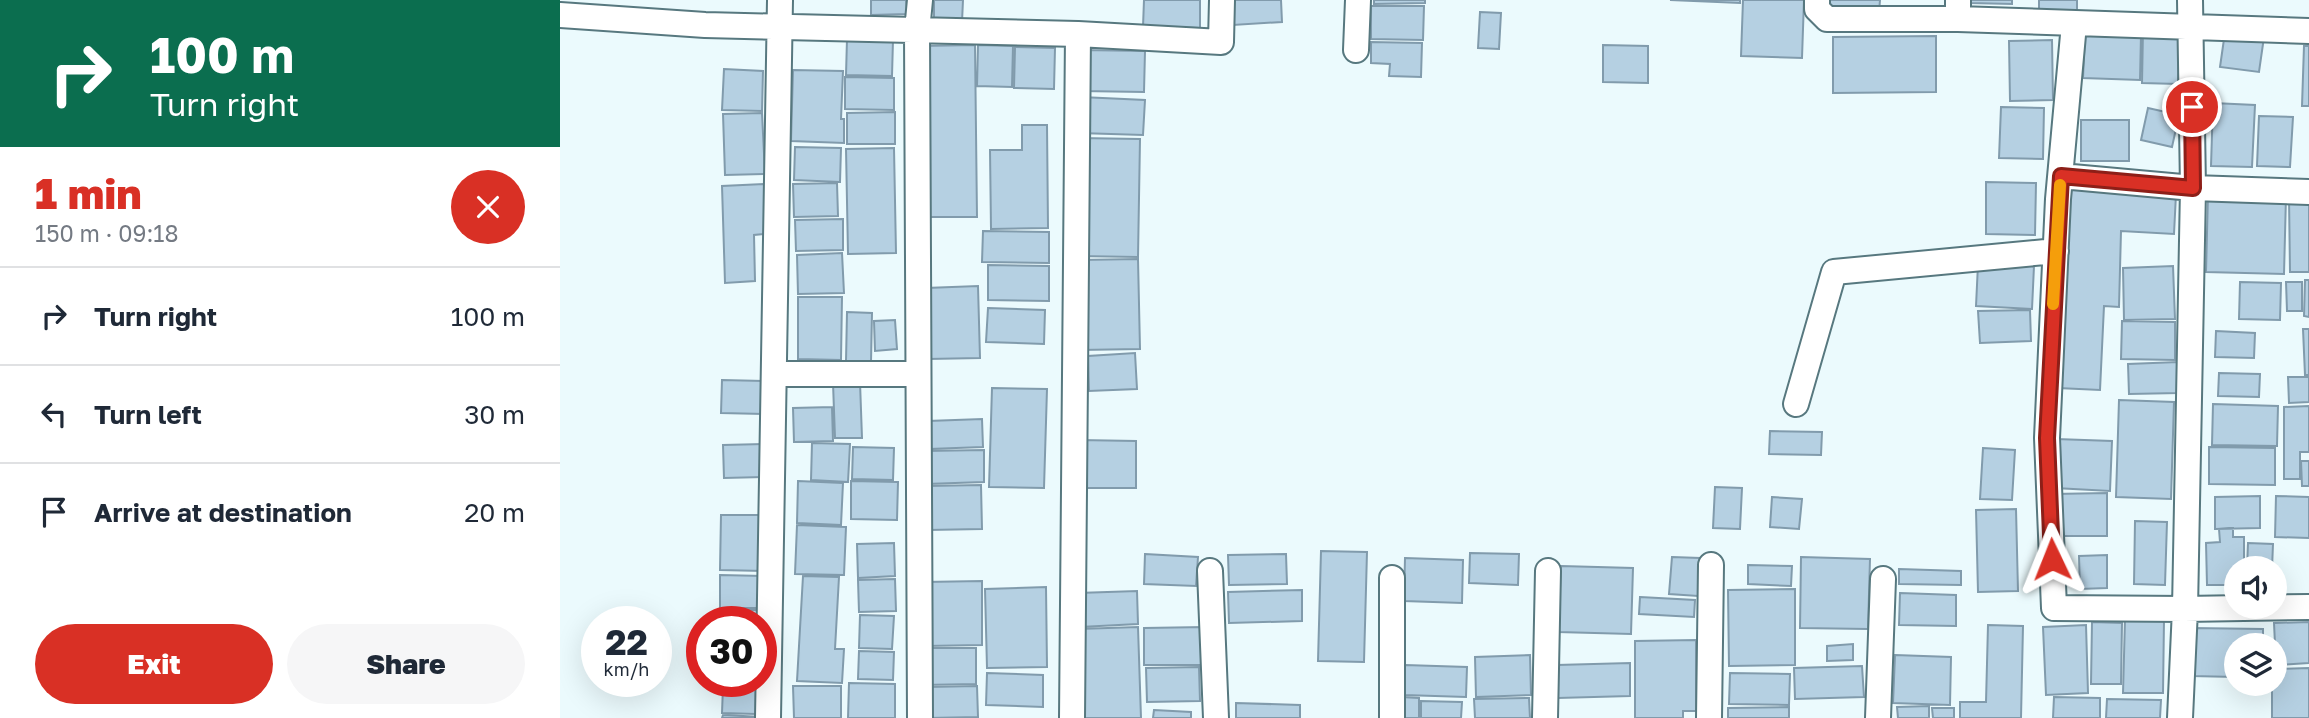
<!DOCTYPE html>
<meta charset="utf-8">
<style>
body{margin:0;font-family:"Golos Text",sans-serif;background:#f6f6f7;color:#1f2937;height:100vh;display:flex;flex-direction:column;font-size:26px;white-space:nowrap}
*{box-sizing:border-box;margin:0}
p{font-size:23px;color:#747a83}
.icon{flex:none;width:38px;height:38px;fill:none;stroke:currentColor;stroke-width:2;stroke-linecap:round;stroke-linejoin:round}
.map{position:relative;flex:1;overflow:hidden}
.drawer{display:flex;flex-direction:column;background:#fff;width:560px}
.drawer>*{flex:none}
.hud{background:#0b6e4f;color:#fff;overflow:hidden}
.fabs{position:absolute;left:1664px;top:556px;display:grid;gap:14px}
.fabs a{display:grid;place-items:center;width:63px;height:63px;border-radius:50%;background:#fff;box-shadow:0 7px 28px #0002;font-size:35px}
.speed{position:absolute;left:21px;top:606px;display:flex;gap:14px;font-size:35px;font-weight:700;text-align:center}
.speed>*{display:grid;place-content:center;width:91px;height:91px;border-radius:50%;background:#fff;box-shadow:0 7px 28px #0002;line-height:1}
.speed small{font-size:18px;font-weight:400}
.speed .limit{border:10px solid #d22;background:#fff;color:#111}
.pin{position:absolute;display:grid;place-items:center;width:60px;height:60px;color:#fff;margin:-30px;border:4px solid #fff;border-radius:50%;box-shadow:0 2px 7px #0007}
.me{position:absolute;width:77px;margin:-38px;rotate:358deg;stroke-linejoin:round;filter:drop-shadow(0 0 5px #0008)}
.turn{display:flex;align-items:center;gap:24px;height:147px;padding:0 35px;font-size:32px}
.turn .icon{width:91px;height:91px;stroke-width:2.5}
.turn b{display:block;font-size:49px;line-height:60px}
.round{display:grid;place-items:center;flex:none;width:74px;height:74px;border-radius:37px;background:#f6f6f7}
.overview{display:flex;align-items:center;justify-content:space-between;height:119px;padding:0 35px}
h1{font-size:42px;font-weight:800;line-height:52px;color:#d93025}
.cta{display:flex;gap:14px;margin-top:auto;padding:14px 35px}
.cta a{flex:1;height:80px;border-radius:42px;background:#d93025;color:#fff;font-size:28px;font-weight:800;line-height:80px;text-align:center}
.cta a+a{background:#f6f6f7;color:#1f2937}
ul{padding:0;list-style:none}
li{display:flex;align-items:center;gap:21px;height:98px;padding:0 35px;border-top:2px solid #e0e1e3}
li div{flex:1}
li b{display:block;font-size:26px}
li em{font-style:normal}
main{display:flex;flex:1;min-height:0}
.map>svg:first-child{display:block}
.building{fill:#b5d0e2;stroke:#819bac;stroke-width:2}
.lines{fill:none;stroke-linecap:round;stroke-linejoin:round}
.street-casing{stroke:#57787f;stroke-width:28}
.street{stroke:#fff;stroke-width:24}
.route-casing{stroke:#8d1f18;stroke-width:18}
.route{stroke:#d93025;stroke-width:12}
.slow{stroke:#f59e0b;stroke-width:12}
</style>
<main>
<section class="drawer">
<div class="hud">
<div class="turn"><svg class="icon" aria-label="right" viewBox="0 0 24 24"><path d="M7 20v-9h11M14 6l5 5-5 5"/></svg><div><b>100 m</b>Turn right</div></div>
</div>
<div class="overview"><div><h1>1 min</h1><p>150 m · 09:18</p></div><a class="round" style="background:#d93025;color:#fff"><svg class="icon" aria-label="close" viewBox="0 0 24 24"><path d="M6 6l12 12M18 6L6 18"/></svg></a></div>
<ul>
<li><svg class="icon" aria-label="right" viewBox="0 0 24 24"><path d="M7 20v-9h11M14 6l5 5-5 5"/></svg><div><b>Turn right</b></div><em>100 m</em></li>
<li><svg class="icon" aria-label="left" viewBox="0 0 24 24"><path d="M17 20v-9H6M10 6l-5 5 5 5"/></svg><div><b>Turn left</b></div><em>30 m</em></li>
<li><svg class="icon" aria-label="arrive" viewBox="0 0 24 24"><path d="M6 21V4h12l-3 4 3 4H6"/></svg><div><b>Arrive at destination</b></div><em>20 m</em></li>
</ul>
<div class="cta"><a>Exit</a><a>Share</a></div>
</section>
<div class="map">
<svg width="1749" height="718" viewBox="0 0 1749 718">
<rect width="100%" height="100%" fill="#ebfafd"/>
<path class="building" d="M311,0H346L347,14L311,15Z
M374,0H403L402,22L374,21Z
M584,0H640V28L583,27Z
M672,0H721L722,22L673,25Z
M814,0H865V3L814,4Z
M1110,0H1180V3Z
M1183,0H1244L1242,58L1181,56Z
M1267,0H1320L1319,13L1266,12Z
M1410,0H1452V4L1410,3Z
M1479,0H1517V11L1479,10Z
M811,6H864L863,40L811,39Z
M920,12L941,13L939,49L918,48Z
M1583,30L1619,31L1618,84L1582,83Z
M1665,32L1704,37L1699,72L1660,67Z
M1525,33L1581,35L1580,80L1523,78Z
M1376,36V92L1273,93V37Z
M287,39L333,40L332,76L286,75Z
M1492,40L1493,100L1450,101L1449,41Z
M811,42L862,43L861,77L829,76L830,64L811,63Z
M415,45L417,217H362L360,46Z
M418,45L453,46L452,87L417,86Z
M1043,45L1088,46V83L1043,82Z
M1744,46H1749V106H1742Z
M455,47L495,48L494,89L454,88Z
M522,50L585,51L584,92L521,91Z
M164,69L203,71L202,111L162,110Z
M233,70L283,71L281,119H284V143L231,141Z
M285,77L334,78V110L285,109Z
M521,97L585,100L583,135L519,133Z
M1653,103L1695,105L1692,167L1651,166Z
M1441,107L1484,108L1483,159L1439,158Z
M1588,108L1619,115L1612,147L1581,140Z
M335,112V144H287V113Z
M202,113L205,174L165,175L163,114Z
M1699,116L1733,117L1730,167L1697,166Z
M1521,120H1569V161H1521Z
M462,125H487L488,228L431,229L430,150H462Z
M519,138L580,139L578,257L516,256Z
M235,147L281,148L280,182L234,180Z
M334,148L336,253L288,254L286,149Z
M1426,182L1476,183L1475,235L1426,234Z
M277,183L278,216L234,217L233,184Z
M204,184L205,234L194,235L195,281L165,283L162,186Z
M1510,189L1616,194L1614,234L1561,231L1559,307L1544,306L1540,390L1498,388Z
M1648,194L1726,196L1724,274L1646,272Z
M1729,197H1749V272H1730Z
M283,219V250L236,251L235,220Z
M423,231L489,232V263L422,262Z
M282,253L284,293L238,294L237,255Z
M578,259L580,349L520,350L519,260Z
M1418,264L1474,266L1472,309L1416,306Z
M428,265L489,266V301L428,300Z
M1613,266L1615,319L1564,320L1563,268Z
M1745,280H1749V317L1744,316Z
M1680,282L1721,283L1720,320L1679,319Z
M1726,282H1742V311H1727Z
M418,286L420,358L368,359L366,288Z
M238,297H282L281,360L238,359Z
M428,308L485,310L484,344L426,342Z
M1470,310L1471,341L1420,343L1418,311Z
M287,312L312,313L311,362L286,361Z
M335,320L337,349L315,351L314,321Z
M1562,321L1615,322V360L1561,359Z
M1743,329H1749V375H1745Z
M1656,331L1695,333L1694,358L1655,357Z
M575,353L577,389L529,391L528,356Z
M1618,362L1619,393L1569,394L1568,364Z
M1659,373L1700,374L1699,397L1658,396Z
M1728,377H1749V402L1729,403Z
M162,380L209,381V414L161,413Z
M300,382L302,438H275L273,383Z
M432,388L487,389L484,488L429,487Z
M1559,400L1614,402L1611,499L1556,497Z
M1653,404L1718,406L1717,446L1652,445Z
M1749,406V452H1740V479H1724V407Z
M272,407L273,441L234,442L233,408Z
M422,419L423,447L369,449L368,421Z
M1210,431L1262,432L1261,455L1209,454Z
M1496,439L1552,441L1550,491L1495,488Z
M519,440L576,441V488H518Z
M252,443L290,444L288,482L251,480Z
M208,444V477L164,478L163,445Z
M293,447L334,448L333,480L292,479Z
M1649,447L1715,448V485L1649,484Z
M1423,448L1455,450L1452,500L1420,499Z
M424,450V482L366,484L365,451Z
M1741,461H1749V486H1742Z
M238,481L283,483L281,525L237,523Z
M291,481L338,482L337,520L291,519Z
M421,485L422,529L368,530L367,486Z
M1155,487L1182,488L1180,529L1153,528Z
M1547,493V536H1494L1493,494Z
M1700,496V528L1655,529V497Z
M1716,496L1749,497V538L1715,537Z
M1212,497L1242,499L1239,529L1210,527Z
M1456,509L1458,591L1418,592L1416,510Z
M161,515H208L207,571L160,570Z
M1575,521L1607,522L1605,585L1574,584Z
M237,525L286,527L284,575L235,574Z
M1673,528V537H1684V569H1676V585H1647L1646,543L1660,542L1659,529Z
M334,543L335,576L298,578L297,544Z
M1688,543L1713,544L1712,569H1687Z
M761,551L807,552L804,662L758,661Z
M910,553L959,554L958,585L909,583Z
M585,554L638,557L636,586L584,584Z
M726,554L727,584L669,585L668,555Z
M1547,555V588L1520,589L1519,556Z
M1112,557L1140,558L1138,596L1109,594Z
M1241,557L1310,559L1308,629L1240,628Z
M845,558L903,560L902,603L844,601Z
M1188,565L1232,566L1231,586L1188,584Z
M1001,566L1073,568L1071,634L998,632Z
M1339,569L1401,571V585L1339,584Z
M160,575L208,576V608H160Z
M243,576L279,577L275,649H284L282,683L237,681Z
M335,579L336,611L299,612L298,580Z
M422,581V645L365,646L364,582Z
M486,587L487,667L427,668L425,589Z
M1235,589V665L1169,666L1168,590Z
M742,590V621L669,623L668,592Z
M577,591L578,624L520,627L518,593Z
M1340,593L1396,595V626L1339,625Z
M1080,597L1135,600L1134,617L1079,614Z
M160,610H207L201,621H160Z
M300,615L334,616L332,649L299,648Z
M1565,619L1604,620L1603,693H1563Z
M1532,622L1562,623L1561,684H1531Z
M1749,622V663L1716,665L1714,623Z
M1428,625L1463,626L1461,718H1400V702H1426Z
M1526,625L1528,693L1486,695L1483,627Z
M578,627L581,718H521L518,629Z
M645,627V665H584V628Z
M1632,628L1703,629V646H1676V677L1631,676Z
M1136,640V711H1123V718H1075V641Z
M1293,644V660L1267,661V646Z
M361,648H416V684L362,685Z
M299,651L334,652L333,680L298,679Z
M970,655L971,695L916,697L915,657Z
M1335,655L1391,657L1390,705L1333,703Z
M1070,663V696L998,698L997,665Z
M845,665L907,667L906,697L844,695Z
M1302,666L1304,697L1235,699L1234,668Z
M639,667L640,701L587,702L586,668Z
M1749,668V718H1712V684H1715V669Z
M427,673L483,675V707L426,705Z
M1170,673L1230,674L1229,705L1169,704Z
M160,681H201L205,682L160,683Z
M289,683L335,684V718H288Z
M163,686L197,687L196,714L162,713Z
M233,686H281V718H234Z
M417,686L418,717L368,718L367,687Z
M841,697L859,698V718H840Z
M1494,697L1540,698V718H1493Z
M969,698L970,718H915L914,699Z
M1547,699L1601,700L1600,718H1546Z
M861,701L902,702L901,718H861Z
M676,703L740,705V718H676Z
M1369,706V718H1338L1337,707Z
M1229,707V718H1168V708Z
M1372,708H1394V718H1373Z
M594,710L631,712V718H593Z
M163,715L202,717V718H162Z"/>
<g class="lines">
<defs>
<path id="street" d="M1257,0V9L1267,19H1398
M1398,0V19L1749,31
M0,15L145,25L518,34L512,718
M1514,24L1498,199L1487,438L1494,608L1625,609L1633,188L1630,0
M518,34L661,42L662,0
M796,50L798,0
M1501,176L1633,188L1749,192
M214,374H358
M1236,404L1274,272L1496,251
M650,571L656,718
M832,578V718
M208,718L220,0
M360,718L357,31L360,0
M985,718L988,571
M1149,718L1151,565
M1318,718L1323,579
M1620,718L1625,609L1749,607"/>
</defs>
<use href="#street" class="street-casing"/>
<use href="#street" class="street"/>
</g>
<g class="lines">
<defs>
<path id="route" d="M1492,559L1487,438L1501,176L1633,188L1632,107"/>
</defs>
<use href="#route" class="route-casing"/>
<use href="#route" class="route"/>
<path class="slow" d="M1493,304L1500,185"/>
</g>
</svg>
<div class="fabs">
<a><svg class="icon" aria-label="sound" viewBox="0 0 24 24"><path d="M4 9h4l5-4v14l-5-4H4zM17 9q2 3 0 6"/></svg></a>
<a><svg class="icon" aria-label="layers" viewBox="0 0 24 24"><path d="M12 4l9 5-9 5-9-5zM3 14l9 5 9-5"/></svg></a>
</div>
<div class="speed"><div>22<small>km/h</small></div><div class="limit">30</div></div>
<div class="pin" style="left:1632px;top:107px;background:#d93025"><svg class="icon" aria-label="arrive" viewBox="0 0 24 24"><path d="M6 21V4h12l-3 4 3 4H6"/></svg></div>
<svg class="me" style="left:1492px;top:559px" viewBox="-20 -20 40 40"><path d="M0-17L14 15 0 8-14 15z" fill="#d93025" stroke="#fff" stroke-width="4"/></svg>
</div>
</main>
